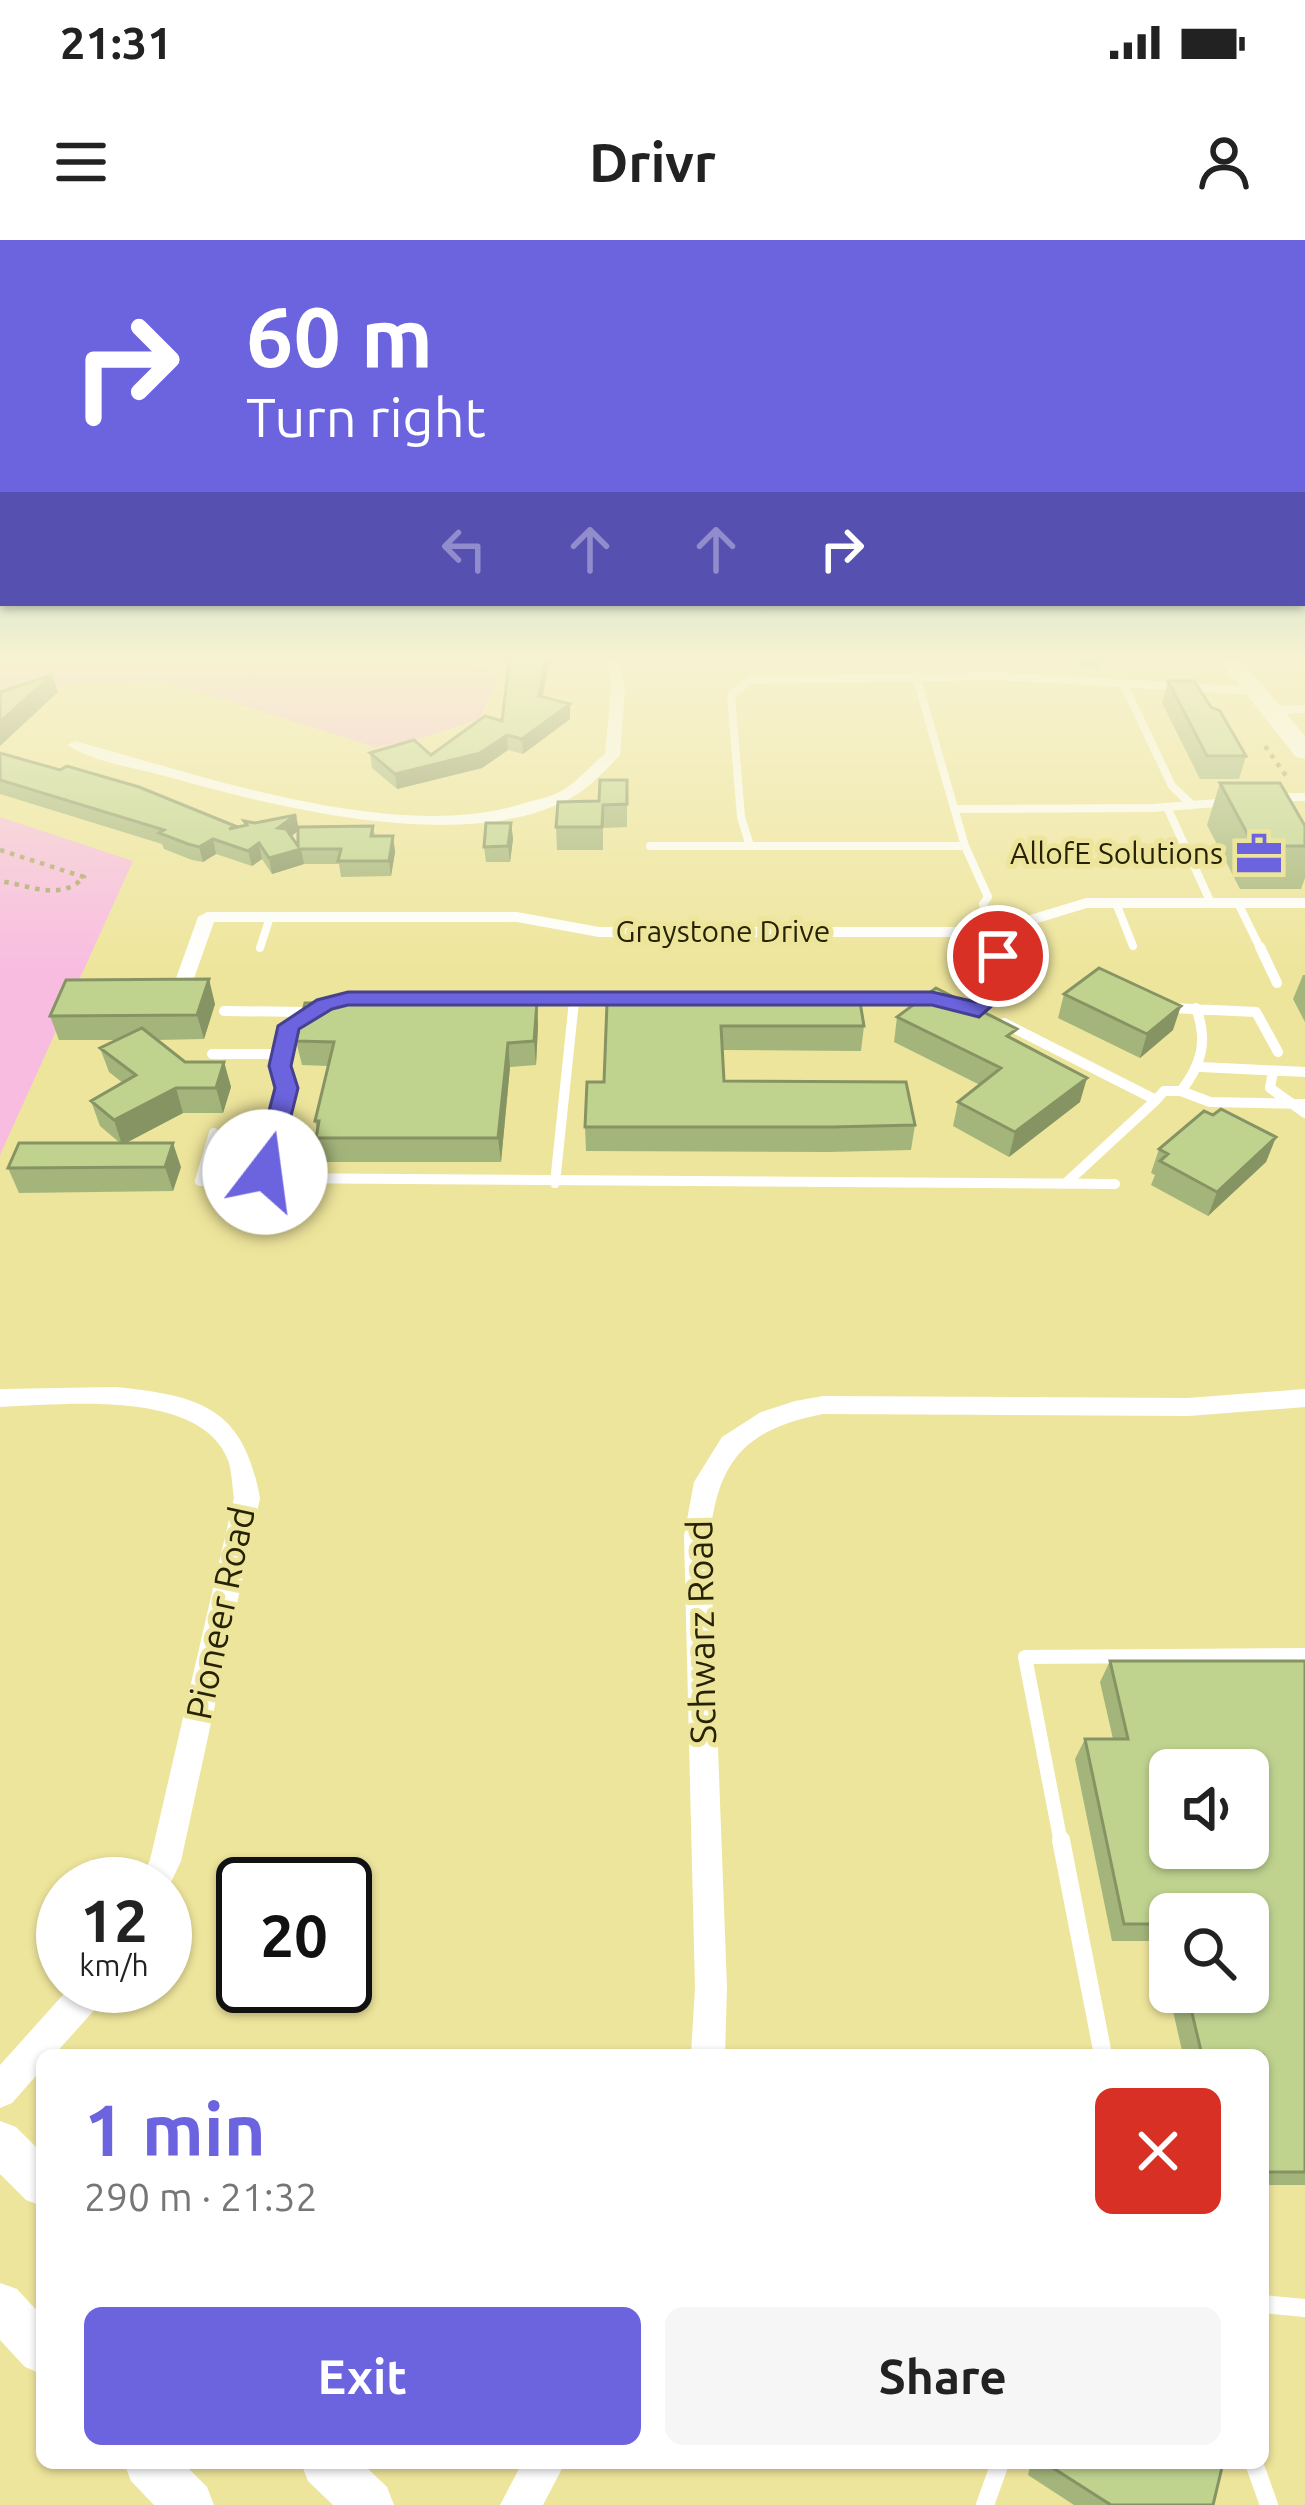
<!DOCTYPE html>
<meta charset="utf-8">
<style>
body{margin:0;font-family:Ubuntu,sans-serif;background:#f6f6f6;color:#222;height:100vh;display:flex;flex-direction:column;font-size:45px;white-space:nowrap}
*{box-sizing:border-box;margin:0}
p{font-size:39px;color:#767676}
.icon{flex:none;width:66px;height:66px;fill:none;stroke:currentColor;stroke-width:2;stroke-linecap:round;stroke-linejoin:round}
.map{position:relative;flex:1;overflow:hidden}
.panel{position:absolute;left:36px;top:1809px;width:1233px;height:420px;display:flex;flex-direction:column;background:#fff;border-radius:18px;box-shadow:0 3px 9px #0004}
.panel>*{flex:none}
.guide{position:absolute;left:0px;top:0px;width:1305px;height:366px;box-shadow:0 3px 9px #0004;background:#6c64de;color:#fff;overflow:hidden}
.controls{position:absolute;left:1149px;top:1509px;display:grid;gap:24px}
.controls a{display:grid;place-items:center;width:120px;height:120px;border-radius:18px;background:#fff;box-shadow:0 3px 9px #0004;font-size:60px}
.speed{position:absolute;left:36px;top:1617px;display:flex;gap:24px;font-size:60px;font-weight:700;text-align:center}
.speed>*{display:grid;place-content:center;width:156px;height:156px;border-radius:50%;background:#fff;box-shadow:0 3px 9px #0004;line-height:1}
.speed small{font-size:30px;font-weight:400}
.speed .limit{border:6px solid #111;border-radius:18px;background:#fff;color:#111}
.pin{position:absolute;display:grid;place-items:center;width:102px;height:102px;color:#fff;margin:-51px;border:6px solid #fff;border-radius:50%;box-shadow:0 3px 12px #0007}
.me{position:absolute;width:132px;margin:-66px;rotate:15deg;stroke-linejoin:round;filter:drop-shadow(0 0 9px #0008)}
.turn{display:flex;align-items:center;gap:42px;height:252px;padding:0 48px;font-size:54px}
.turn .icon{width:156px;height:156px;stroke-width:2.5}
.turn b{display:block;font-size:84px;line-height:102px}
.lanes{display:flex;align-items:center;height:114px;padding:0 48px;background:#0003;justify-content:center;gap:60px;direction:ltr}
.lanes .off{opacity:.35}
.round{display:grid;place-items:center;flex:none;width:126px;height:126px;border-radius:18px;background:#f6f6f6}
.overview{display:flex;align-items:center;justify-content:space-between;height:204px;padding:0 48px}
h1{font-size:72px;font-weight:700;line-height:90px;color:#6c64de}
.cta{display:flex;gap:24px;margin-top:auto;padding:24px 48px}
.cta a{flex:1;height:138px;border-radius:18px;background:#6c64de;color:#fff;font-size:48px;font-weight:700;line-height:138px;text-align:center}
.cta a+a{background:#f6f6f6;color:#222}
.status{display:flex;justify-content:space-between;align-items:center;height:84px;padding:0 60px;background:#fff;direction:ltr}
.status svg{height:33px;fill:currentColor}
header{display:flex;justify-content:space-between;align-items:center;height:156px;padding:0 48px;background:#fff;font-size:54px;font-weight:700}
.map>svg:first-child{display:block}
.green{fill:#f8bce1}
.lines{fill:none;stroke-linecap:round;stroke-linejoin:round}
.path{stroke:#aca46a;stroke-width:4.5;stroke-dasharray:4.5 6;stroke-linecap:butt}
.service-far3{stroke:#fff;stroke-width:8}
.service-far2{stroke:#fff;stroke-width:10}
.service-far1{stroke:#fff;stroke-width:14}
.service{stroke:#fff;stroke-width:18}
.minor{fill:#fff;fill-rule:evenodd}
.tertiary{fill:#fff;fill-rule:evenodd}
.primary{fill:#fff;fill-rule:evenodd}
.wall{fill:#a4b57b;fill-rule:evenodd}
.shaded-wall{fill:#869464}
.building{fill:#bfd38f;stroke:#869464;stroke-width:3;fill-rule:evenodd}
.route{fill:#6c64de;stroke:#464190;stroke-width:3}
.labels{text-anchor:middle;stroke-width:10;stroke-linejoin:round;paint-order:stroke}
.far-poi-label{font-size:30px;fill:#262204;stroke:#eee59c;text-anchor:end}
.far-street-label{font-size:30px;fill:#262204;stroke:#eee59c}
.street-label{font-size:36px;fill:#262204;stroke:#eee59c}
</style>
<div class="status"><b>21:31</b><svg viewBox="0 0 49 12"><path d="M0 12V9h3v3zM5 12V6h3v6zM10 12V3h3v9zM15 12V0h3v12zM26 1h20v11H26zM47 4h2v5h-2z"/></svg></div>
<header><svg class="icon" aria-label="menu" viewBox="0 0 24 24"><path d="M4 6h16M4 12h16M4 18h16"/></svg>Drivr<svg class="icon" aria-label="person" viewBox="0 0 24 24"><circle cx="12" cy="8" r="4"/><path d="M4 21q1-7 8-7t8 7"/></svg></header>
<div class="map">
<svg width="1305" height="2265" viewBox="0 0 1305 2265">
<rect width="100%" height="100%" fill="#eee59c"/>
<path class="green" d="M0,414H445L501,435L479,479L419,499L375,507L162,440L0,448Z
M0,577L133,621L0,915Z"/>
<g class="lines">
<path class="path" d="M1265,506L1289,540
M0,610L84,637C61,662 29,645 0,641"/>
<path class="service-far3" d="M916,436L965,606L988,657L983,664L997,710
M1124,445L1172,546L1192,565
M1272,470L1305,469
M1273,557H1305
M1167,567L1211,663
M954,569L1153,568L1229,562
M650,606H965
M750,606L741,577L731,455L750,440L998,436L1255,451
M1116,663L1133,706
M1238,663L1261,710
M260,708L270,677"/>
<path class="service-far2" d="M1260,707L1277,743
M935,759L335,762L299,779L284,798L280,826L285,854L266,938L1115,944
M1172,768L1256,772L1278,812
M979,770L999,754L1006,741L996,707
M224,771L305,772
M1004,783L1156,860L1065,944
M212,814H281
M1201,827L1305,832
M1273,831L1270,848L1305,873
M1181,851C1202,824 1208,801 1196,768
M1156,860L1164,851H1181L1210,862L1305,864
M214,893L200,941L266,938
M555,943L574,761"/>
<path class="service-far1" d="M1061,1603L1025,1417L1305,1415"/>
<path class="service" d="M1061,1600L1103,1815
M1263,2064L1305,2068
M1254,2223L1269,2265
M985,2265L1000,2223"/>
<path class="minor" d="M605,414H619L625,449L620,515C607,529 588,549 571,558C467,615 280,568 172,538C139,528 95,523 67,505L74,501C203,535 397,606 528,562C539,559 553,556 563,550C578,541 591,525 605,514L611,449Z
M1086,658H1305V668H1087L991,697H599L517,682H214L193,741L184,747L175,741L198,677L207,672H517L599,687H990Z
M116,1147C201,1156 243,1167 260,1258L181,1621L165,1655V1644H139L150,1620L234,1258C232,1246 232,1231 228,1220C200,1148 61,1165 0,1167V1149Z
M1305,1149V1167L1188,1176L823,1174C747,1189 718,1219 710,1296L727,1748L725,1815H691L695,1748L684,1296L694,1242L722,1197L761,1172L795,1161L823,1156L1188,1158Z
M71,1746H109L105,1758L54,1815H42V1829L12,1863L0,1868V1825Z
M522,2223H565L543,2265H500Z"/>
<path class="tertiary" d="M0,1881L16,1887L42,1913V1966L26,1960L0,1934Z
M0,2043L17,2049L42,2076V2134L25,2127L0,2100Z
M124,2223H183L207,2247L214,2265H154L131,2241Z
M301,2223H362L387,2247L394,2265H333L308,2241Z"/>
<path class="primary" d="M1214,414H1237L1305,496V519L1296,517Z"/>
</g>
<path class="wall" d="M1075,415H1104L1100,429L1080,427Z
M1168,441L1211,467L1246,516L1239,539H1200L1162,463Z
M542,457L570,464V479L523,514L508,510L482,528L397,549L372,528L370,513L431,515L502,481Z
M0,513L235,588L245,586L244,581L255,583L296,575L298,589L373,586L375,596H393L395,612L391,636L341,637L339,624H304L272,634L262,619L252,626L216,614L203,622L192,620L164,609L162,604L0,554ZM298,591V606L291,596Z
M627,540V587L603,588V610H557L556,587L599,561Z
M1220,543L1305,586V638L1301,649H1240L1207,585Z
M511,583L513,599L510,622H486L484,607Z
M1303,735H1305V782L1293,759Z
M1064,754L1173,790L1140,818L1058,778Z
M537,762L538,786L536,825L510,827L501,922H321L316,898L317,890L315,881L328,826L302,825L296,801Z
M607,763L864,786L861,811L722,810L724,841L915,885L911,910L829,912L586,911L585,887L604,842Z
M215,764L204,799L157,800L185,822H224L231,847L223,873H183L126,903L181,927L173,951L19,953L8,928L120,903L100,886L91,861L123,843L109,832L100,808L117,800H59L50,776Z
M897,777L1014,800L1080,862L1009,917L953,886L958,862L980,845L894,802Z
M1213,875L1276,897L1266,922L1208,976L1151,945L1155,935L1151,933L1159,909Z
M1110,1421H1305V1945H1263V1815H1183L1157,1701H1112L1075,1519L1085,1499H1113L1100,1442ZM1170,1674L1248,1752H1170Z
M1031,2223H1223L1213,2265H1074L1028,2235Z"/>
<path class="shaded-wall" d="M547,415H551L540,470L539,456Z
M52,435L58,452L0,506V482Z
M570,464V479L523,514L522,499Z
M507,495L508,510L482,528L397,549L395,534Z
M296,575L299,590L282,604L278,588Z
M511,583L513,599L510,622L508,606Z
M393,596L395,612L391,636L389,621Z
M213,599L216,614L203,622L199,607Z
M259,603L262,619L252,626L248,611Z
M301,609L304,624L272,634L269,618Z
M209,739L215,764L204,799L197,775Z
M537,762L538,786L536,825L534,801Z
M1181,766L1173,790L1140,818L1147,794Z
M508,803L510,827L501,922L498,898Z
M224,822L231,847L223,873L216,848Z
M1087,838L1080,862L1009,917L1015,892Z
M176,848L183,873L122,905L114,880Z
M1276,897L1266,922L1208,976L1217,952Z
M173,903L181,927L173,951L165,927Z"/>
<path class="building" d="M510,415H547L539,456L570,464L522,499L507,495L480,513L395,534L370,513L414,500L431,515L485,476L502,481Z
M52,435L0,482V452Z
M1168,441H1194L1211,467L1220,471L1246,516H1207Z
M0,513L60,530L67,526L139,547L235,586L229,589L247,585L244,581L255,583L296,575L278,588L286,589L298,606V587L373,586L371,596H393L389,621H338L341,609H301L269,618L259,603L248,611L213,599L199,607L188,604L159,593L164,590L0,540Z
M600,540H627V564L603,565L602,587H556L558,562L599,561Z
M1220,543H1280L1305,586V606H1254Z
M486,583H511L508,606L484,607Z
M1099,728L1181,766L1147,794L1064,754Z
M209,739L197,775L50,776L66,740Z
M936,748L1017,789L1007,796L1087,838L1015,892L958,862L1001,828L897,777Z
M537,762L534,801L508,803L498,898H316L319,881H315L334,802L296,801L305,763Z
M860,762L864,786H721L724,841L906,842L915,885L832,887H585L587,842H604L607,763Z
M142,788L185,822H224L216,848H176L114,880L91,861L136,835L100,808Z
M1221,869L1276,897L1217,952L1160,921L1168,914L1159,909L1204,871L1213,875Z
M19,903H173L165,927L8,928Z
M1110,1421H1305V1932H1263V1815H1202L1187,1752H1248V1674H1170V1684H1124L1085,1499H1128ZM1170,1530H1248V1608H1170Z
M1051,2223H1223L1213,2265H1111L1050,2226Z"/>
<linearGradient id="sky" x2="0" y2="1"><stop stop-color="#63acba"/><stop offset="0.57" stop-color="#f7f3d2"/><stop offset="1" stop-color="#f7f3d2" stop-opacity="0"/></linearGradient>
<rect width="1305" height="732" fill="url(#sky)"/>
<path class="route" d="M991,712L1009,716L1014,747L979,777L932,765H348L332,769L299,789L291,826L298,848L277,932L265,939L253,932L275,848L269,826L278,786L317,760L348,752H932L976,762L993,745Z"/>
<defs>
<symbol id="office-bare" viewBox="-9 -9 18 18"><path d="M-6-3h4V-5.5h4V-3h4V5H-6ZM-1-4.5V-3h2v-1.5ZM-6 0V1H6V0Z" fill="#6c64de" stroke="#eee59c" stroke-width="2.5" paint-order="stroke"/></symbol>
</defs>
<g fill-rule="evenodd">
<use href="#office-bare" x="1226" y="581" width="66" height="66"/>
</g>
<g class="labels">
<g class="far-poi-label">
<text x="1223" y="624">AllofE Solutions</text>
</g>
<g class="far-street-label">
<text x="723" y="702">Graystone Drive</text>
</g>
<g class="street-label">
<text transform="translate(220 1373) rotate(-78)" y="13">Pioneer Road</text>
<text transform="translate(701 1392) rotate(-91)" y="13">Schwarz Road</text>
</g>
</g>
</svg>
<div class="controls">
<a><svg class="icon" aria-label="sound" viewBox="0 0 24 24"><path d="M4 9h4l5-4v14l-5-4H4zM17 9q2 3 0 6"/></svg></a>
<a><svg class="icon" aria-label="search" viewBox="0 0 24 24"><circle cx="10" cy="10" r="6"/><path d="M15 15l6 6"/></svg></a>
</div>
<div class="speed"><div>12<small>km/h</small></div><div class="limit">20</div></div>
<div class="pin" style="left:998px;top:716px;background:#d93025"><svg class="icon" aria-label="arrive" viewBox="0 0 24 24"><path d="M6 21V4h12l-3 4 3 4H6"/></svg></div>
<svg class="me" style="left:265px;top:932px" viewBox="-20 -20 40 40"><circle r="19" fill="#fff"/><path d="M0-13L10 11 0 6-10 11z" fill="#6c64de"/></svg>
<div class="guide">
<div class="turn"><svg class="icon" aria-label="right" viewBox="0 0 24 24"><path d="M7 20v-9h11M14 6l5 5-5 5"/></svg><div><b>60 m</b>Turn right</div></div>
<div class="lanes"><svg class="icon off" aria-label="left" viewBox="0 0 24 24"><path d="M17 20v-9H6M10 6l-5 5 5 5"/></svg><svg class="icon off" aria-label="ahead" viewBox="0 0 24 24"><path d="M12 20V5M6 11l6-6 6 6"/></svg><svg class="icon off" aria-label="ahead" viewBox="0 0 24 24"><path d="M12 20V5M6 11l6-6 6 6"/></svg><svg class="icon" aria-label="right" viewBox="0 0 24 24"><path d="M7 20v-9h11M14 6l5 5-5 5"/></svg></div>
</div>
<section class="panel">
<div class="overview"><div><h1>1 min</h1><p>290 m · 21:32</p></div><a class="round" style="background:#d93025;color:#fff"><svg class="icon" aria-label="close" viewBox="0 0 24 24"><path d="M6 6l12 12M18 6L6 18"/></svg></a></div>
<div class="cta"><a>Exit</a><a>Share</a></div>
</section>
</div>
